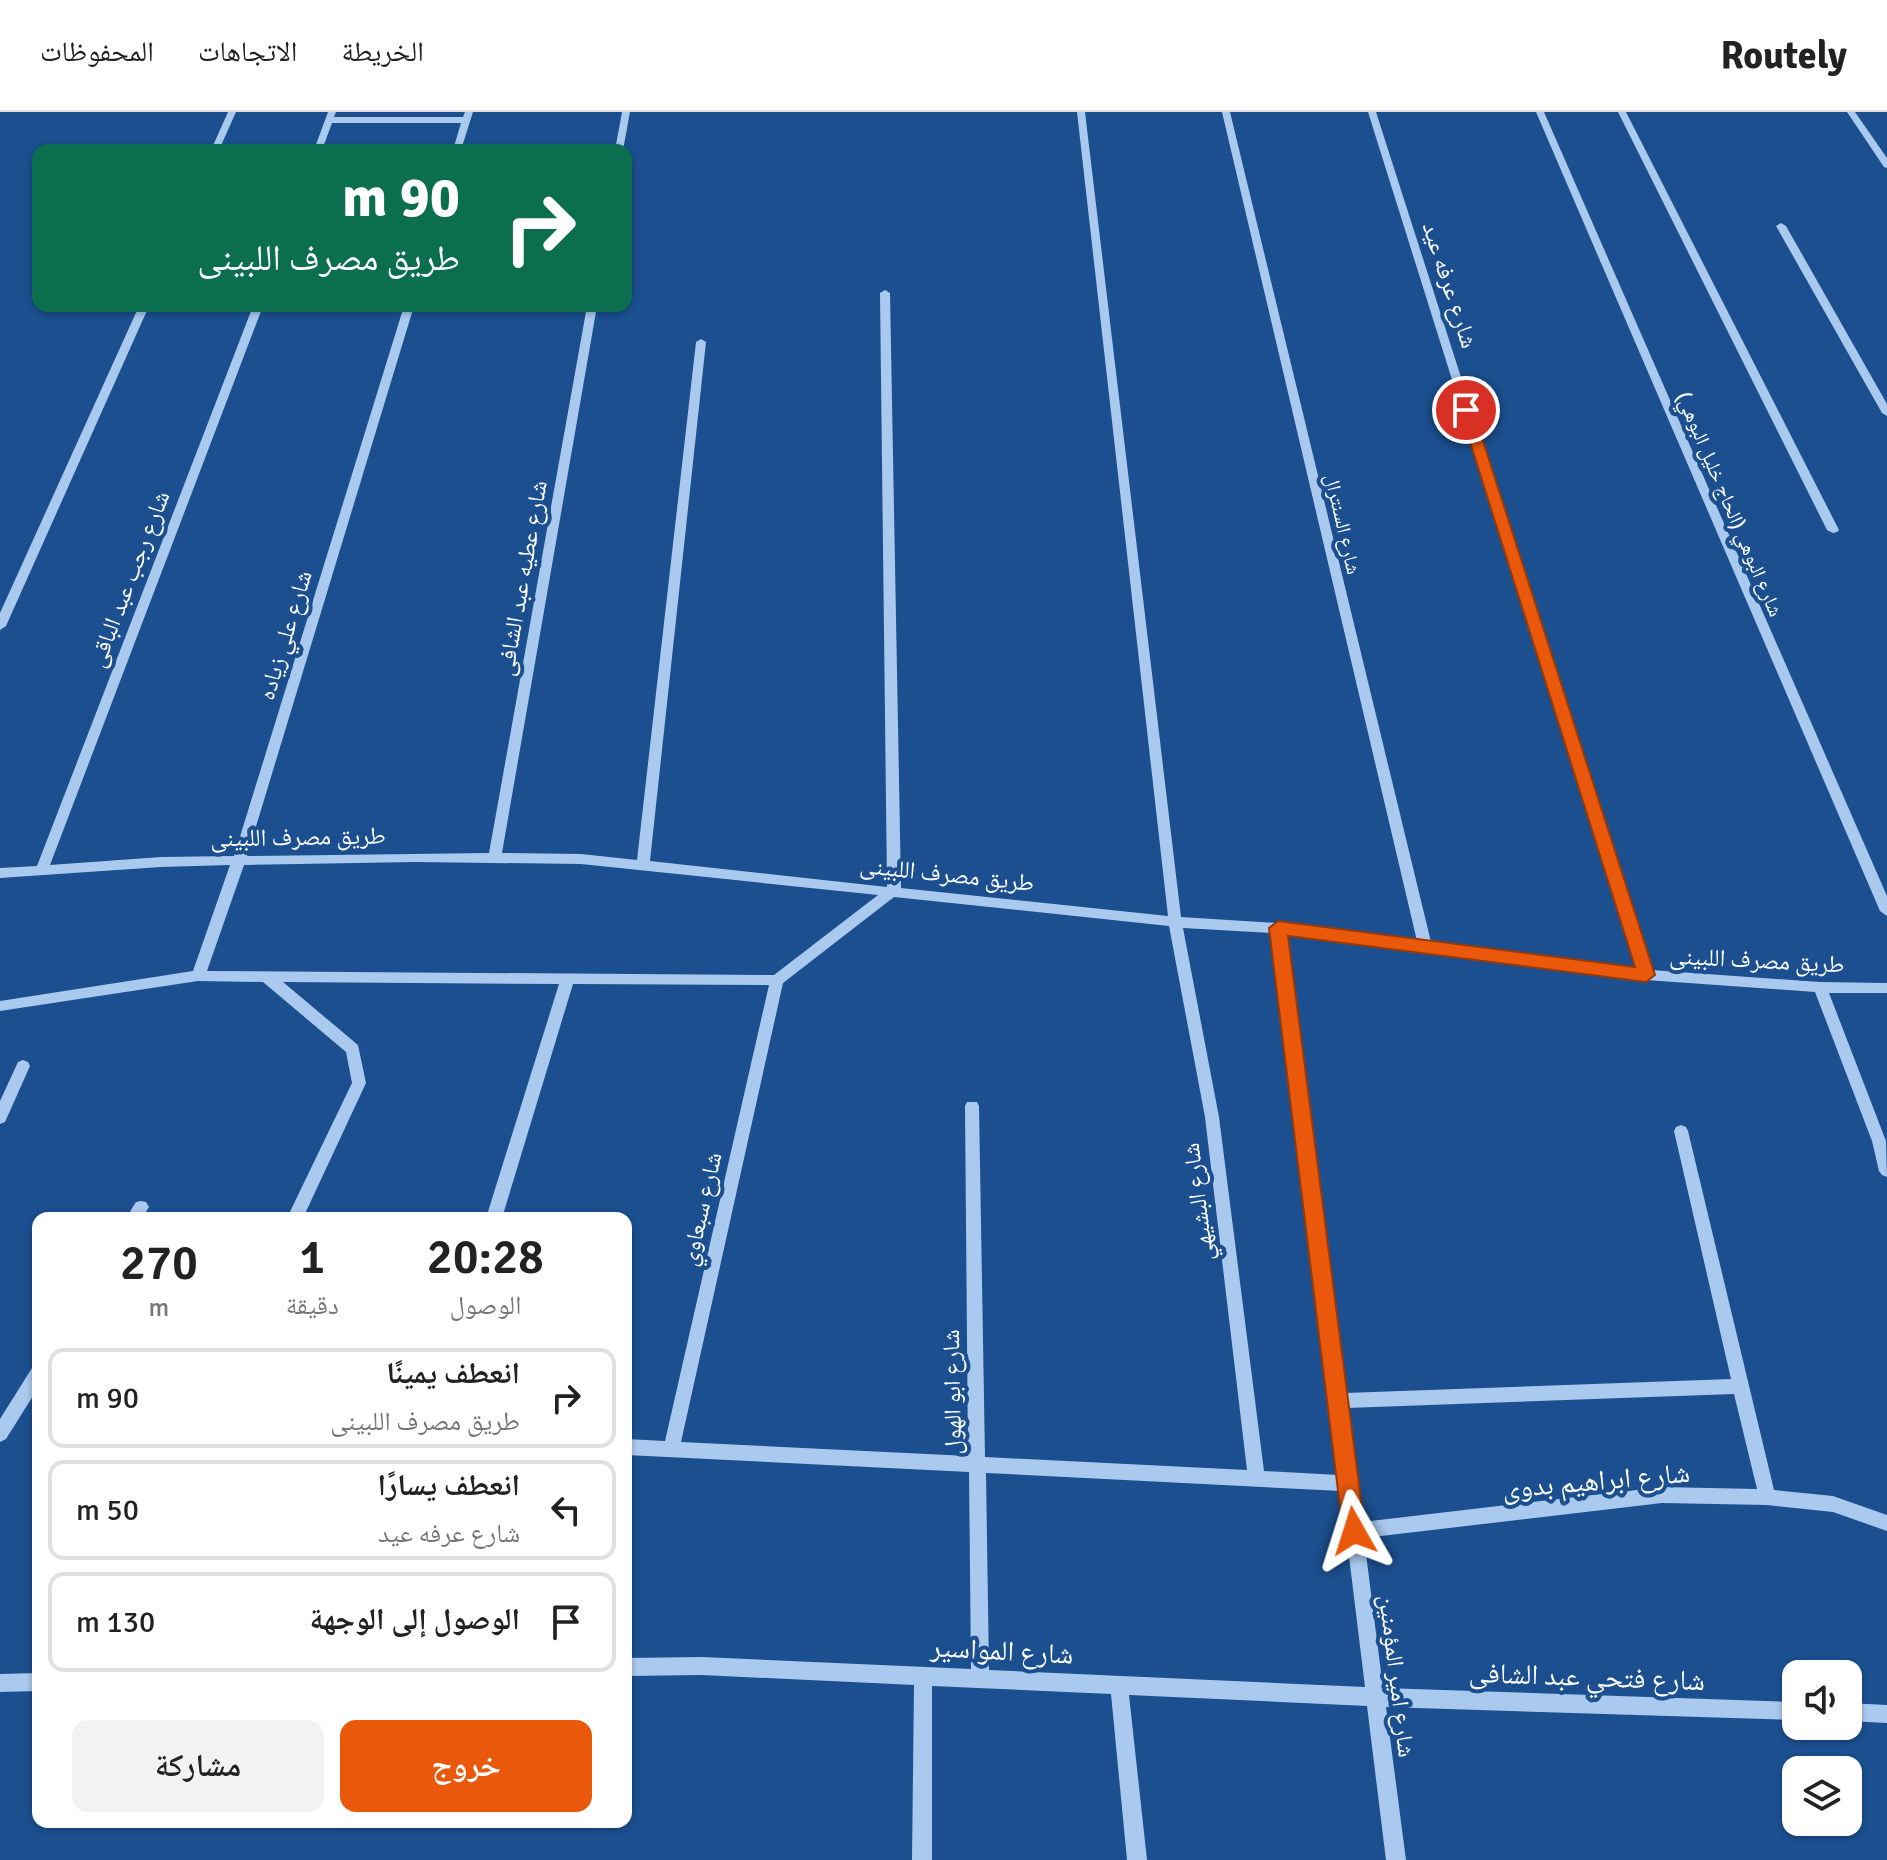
<!DOCTYPE html>
<html lang="ar">
<meta charset="utf-8">
<style>
body{margin:0;font-family:Signika,"Noto Naskh Arabic",sans-serif;background:#f2f2f2;color:#222;direction:rtl;height:100vh;display:flex;flex-direction:column;font-size:30px;white-space:nowrap}
*{box-sizing:border-box;margin:0}
p{font-size:26px;color:#767676}
.icon{flex:none;width:44px;height:44px;fill:none;stroke:currentColor;stroke-width:2;stroke-linecap:round;stroke-linejoin:round}
.map{position:relative;flex:1;overflow:hidden;direction:ltr}
.drawer{position:absolute;left:32px;top:1100px;width:600px;height:616px;display:flex;flex-direction:column;background:#fff;border-radius:16px;box-shadow:0 2px 6px #0004;direction:rtl}
.drawer>*{flex:none}
.banner{position:absolute;left:32px;top:32px;width:600px;height:168px;border-radius:16px;box-shadow:0 2px 6px #0004;direction:rtl;background:#0b6e4f;color:#fff;overflow:hidden}
.tools{position:absolute;left:1782px;top:1548px;display:grid;gap:16px}
.tools a{display:grid;place-items:center;width:80px;height:80px;border-radius:16px;background:#fff;box-shadow:0 2px 6px #0004;font-size:40px}
.pin{position:absolute;display:grid;place-items:center;width:68px;height:68px;color:#fff;margin:-34px;border:4px solid #fff;border-radius:50%;box-shadow:0 2px 8px #0007}
.me{position:absolute;width:88px;margin:-44px;rotate:354deg;stroke-linejoin:round;filter:drop-shadow(0 0 6px #0008)}
.turn{display:flex;align-items:center;gap:28px;height:168px;padding:0 40px;font-size:36px}
.turn .icon{width:104px;height:104px;stroke-width:2.5}
.turn b{display:block;font-size:56px;line-height:68px}
.eta{display:flex;justify-content:space-evenly;align-items:center;height:136px;text-align:center}
.eta b{font-size:48px;font-weight:600;line-height:56px}
.button{display:flex;gap:16px;margin-top:auto;padding:16px 40px}
.button a{flex:1;height:92px;border-radius:16px;background:#ea580c;color:#fff;font-size:32px;font-weight:600;line-height:92px;text-align:center}
.button a+a{background:#f2f2f2;color:#222}
ul{padding:0;list-style:none}
li{display:flex;align-items:center;gap:24px;height:100px;margin:0 16px 12px;padding:0 24px;border:4px solid #e0e0e0;border-radius:16px}
li div{flex:1}
li b{display:block;font-size:30px}
li em{font-style:normal}
header{display:flex;align-items:center;gap:48px;box-sizing:border-box;height:112px;padding:0 40px;background:#fff;border-bottom:2px solid #e0e0e0}
header strong{font-size:38px}
nav{display:flex;gap:44px;margin-inline-start:auto;font-size:28px}
.map>svg:first-child{display:block}
.lines{fill:none;stroke-linecap:round;stroke-linejoin:round}
.minor{fill:#a9c9ee;fill-rule:evenodd}
.route{fill:#ea580c;stroke:#983908;stroke-width:2}
.labels{text-anchor:middle;stroke-width:8;stroke-linejoin:round;paint-order:stroke}
.far-street-label{font-size:20px;fill:#fff;stroke:#1b4f8f}
.street-label{font-size:24px;fill:#fff;stroke:#1b4f8f}
.near-street-label{font-size:28px;fill:#fff;stroke:#1b4f8f}
</style>
<header>
<strong>Routely</strong>
<nav><a>الخريطة</a><a>الاتجاهات</a><a>المحفوظات</a></nav>
</header>
<div class="map">
<svg width="1887" height="1748" viewBox="0 0 1887 1748">
<rect width="100%" height="100%" fill="#1b4f8f"/>
<g class="lines">
<path class="minor" d="M228,0H236L219,38H211Z
M328,0H336L334,5H463L465,0H473L461,38H453L461,11H332L322,38H314Z
M622,0H630L623,38H615Z
M1077,0H1085L1181,805L1278,811L1417,829L1222,0H1230L1431,830L1637,857L1368,0H1376L1651,858L1820,870L1887,871V881H1829L1886,1029L1887,1065L1882,1063L1879,1059L1872,1029L1815,880L1646,868L1286,822L1345,1281L1731,1267L1674,1019L1676,1015L1681,1013L1686,1015L1688,1019L1774,1378L1833,1384L1887,1403V1419L1833,1400L1767,1393L1662,1391L1364,1426L1383,1576L1796,1590V1608L1386,1595L1406,1748H1386L1367,1594L1129,1583L1147,1748H1127L1111,1582L932,1574V1748H912L914,1573L702,1563L626,1564V1546L702,1545L971,1557L969,1360L626,1343V1327L665,1329L769,873L573,872L502,1106H486L559,872L283,870L358,933L366,971L303,1106H287L352,971L346,940L263,870L198,869L0,899V889L193,859L230,753L161,755L0,766V756L37,754L253,194H263L50,753L161,745L234,744L404,194H414L247,744L489,741L587,194H597L502,741L581,742L637,748L696,230L701,227L706,230L650,749L887,775L880,181L885,178L890,181L901,776L1168,804ZM415,750L581,752L878,783L774,863L207,859L244,753ZM894,785L1169,814L1205,1005L1247,1358L985,1345L979,994L977,990H967L965,994L968,1344L681,1330L783,871ZM1183,816L1272,821L1339,1363L1264,1359L1219,1005ZM1734,1282L1757,1377L1662,1375L1362,1410L1347,1296ZM986,1361L1341,1379L1365,1575L989,1558Z
M1536,0H1544L1887,784V804L1880,799Z
M1618,0H1626L1839,418L1837,420L1833,421L1827,418Z
M1847,0H1855L1887,46V56L1884,55Z
M1781,111L1786,114L1887,292V304L1882,301L1776,114Z
M139,194H149L6,514L0,518V501Z
M23,948L28,950L30,954L5,1010L0,1012V989L18,950Z
M141,1089L146,1090L149,1095L142,1106H126L136,1090Z
M38,1254V1276L6,1327L0,1330V1307L32,1256Z
M38,1561V1579L0,1580V1562Z
M1848,1591L1887,1593V1611L1848,1609Z"/>
</g>
<path class="route" d="M1462,295L1473,298L1655,863L1646,870L1288,824L1365,1419L1362,1427L1354,1430L1346,1427L1343,1419L1269,816L1278,809L1635,855L1460,298Z"/>
<g class="labels">
<g class="far-street-label">
<text transform="translate(1730 392) rotate(67)" y="7">شارع البوهي (الحاج خليل البوهي)</text>
<text transform="translate(1343 412) rotate(77)" y="7">شارع السنترال</text>
</g>
<g class="street-label">
<text transform="translate(1450 173) rotate(72)" y="8">شارع عرفه عيد</text>
<text transform="translate(522 466) rotate(-80)" y="8">شارع عطيه عبد الشافى</text>
<text transform="translate(129 467) rotate(-69)" y="8">شارع رجب عبد الباقى</text>
<text transform="translate(285 523) rotate(-73)" y="8">شارع علي زياده</text>
<text transform="translate(298 725) rotate(-1)" y="8">طريق مصرف اللبينى</text>
<text transform="translate(947 762) rotate(6)" y="8">طريق مصرف اللبينى</text>
<text transform="translate(1757 848) rotate(3)" y="8">طريق مصرف اللبينى</text>
<text transform="translate(1198 1090) rotate(-97)" y="8">شارع البشيهي</text>
<text transform="translate(701 1097) rotate(-77)" y="8">شارع سبعاوي</text>
<text transform="translate(952 1280) rotate(-91)" y="8">شارع ابو الهول</text>
<text transform="translate(1397 1564) rotate(83)" y="8">شارع امير المؤمنين</text>
</g>
<g class="near-street-label">
<text transform="translate(1596 1368) rotate(-5)" y="10">شارع ابراهيم بدوى</text>
<text transform="translate(1002 1538) rotate(3)" y="10">شارع المواسير</text>
<text transform="translate(1587 1564) rotate(2)" y="10">شارع فتحي عبد الشافى</text>
</g>
</g>
</svg>
<div class="tools">
<a><svg class="icon" aria-label="sound" viewBox="0 0 24 24"><path d="M4 9h4l5-4v14l-5-4H4zM17 9q2 3 0 6"/></svg></a>
<a><svg class="icon" aria-label="layers" viewBox="0 0 24 24"><path d="M12 4l9 5-9 5-9-5zM3 14l9 5 9-5"/></svg></a>
</div>
<div class="pin" style="left:1466px;top:298px;background:#d93025"><svg class="icon" aria-label="arrive" viewBox="0 0 24 24"><path d="M6 21V4h12l-3 4 3 4H6"/></svg></div>
<svg class="me" style="left:1354px;top:1419px" viewBox="-20 -20 40 40"><path d="M0-17L14 15 0 8-14 15z" fill="#ea580c" stroke="#fff" stroke-width="4"/></svg>
<div class="banner">
<div class="turn"><svg class="icon" aria-label="right" viewBox="0 0 24 24"><path d="M7 20v-9h11M14 6l5 5-5 5"/></svg><div><b>90 m</b>طريق مصرف اللبينى</div></div>
</div>
<section class="drawer">
<div class="eta">
<div><b>20:28</b><p>الوصول</p></div>
<div><b>1</b><p>دقيقة</p></div>
<div><b>270</b><p>m</p></div>
</div>
<ul>
<li><svg class="icon" aria-label="right" viewBox="0 0 24 24"><path d="M7 20v-9h11M14 6l5 5-5 5"/></svg><div><b>انعطف يمينًا</b><p>طريق مصرف اللبينى</p></div><em>90 m</em></li>
<li><svg class="icon" aria-label="left" viewBox="0 0 24 24"><path d="M17 20v-9H6M10 6l-5 5 5 5"/></svg><div><b>انعطف يسارًا</b><p>شارع عرفه عيد</p></div><em>50 m</em></li>
<li><svg class="icon" aria-label="arrive" viewBox="0 0 24 24"><path d="M6 21V4h12l-3 4 3 4H6"/></svg><div><b>الوصول إلى الوجهة</b></div><em>130 m</em></li>
</ul>
<div class="button"><a>خروج</a><a>مشاركة</a></div>
</section>
</div>
